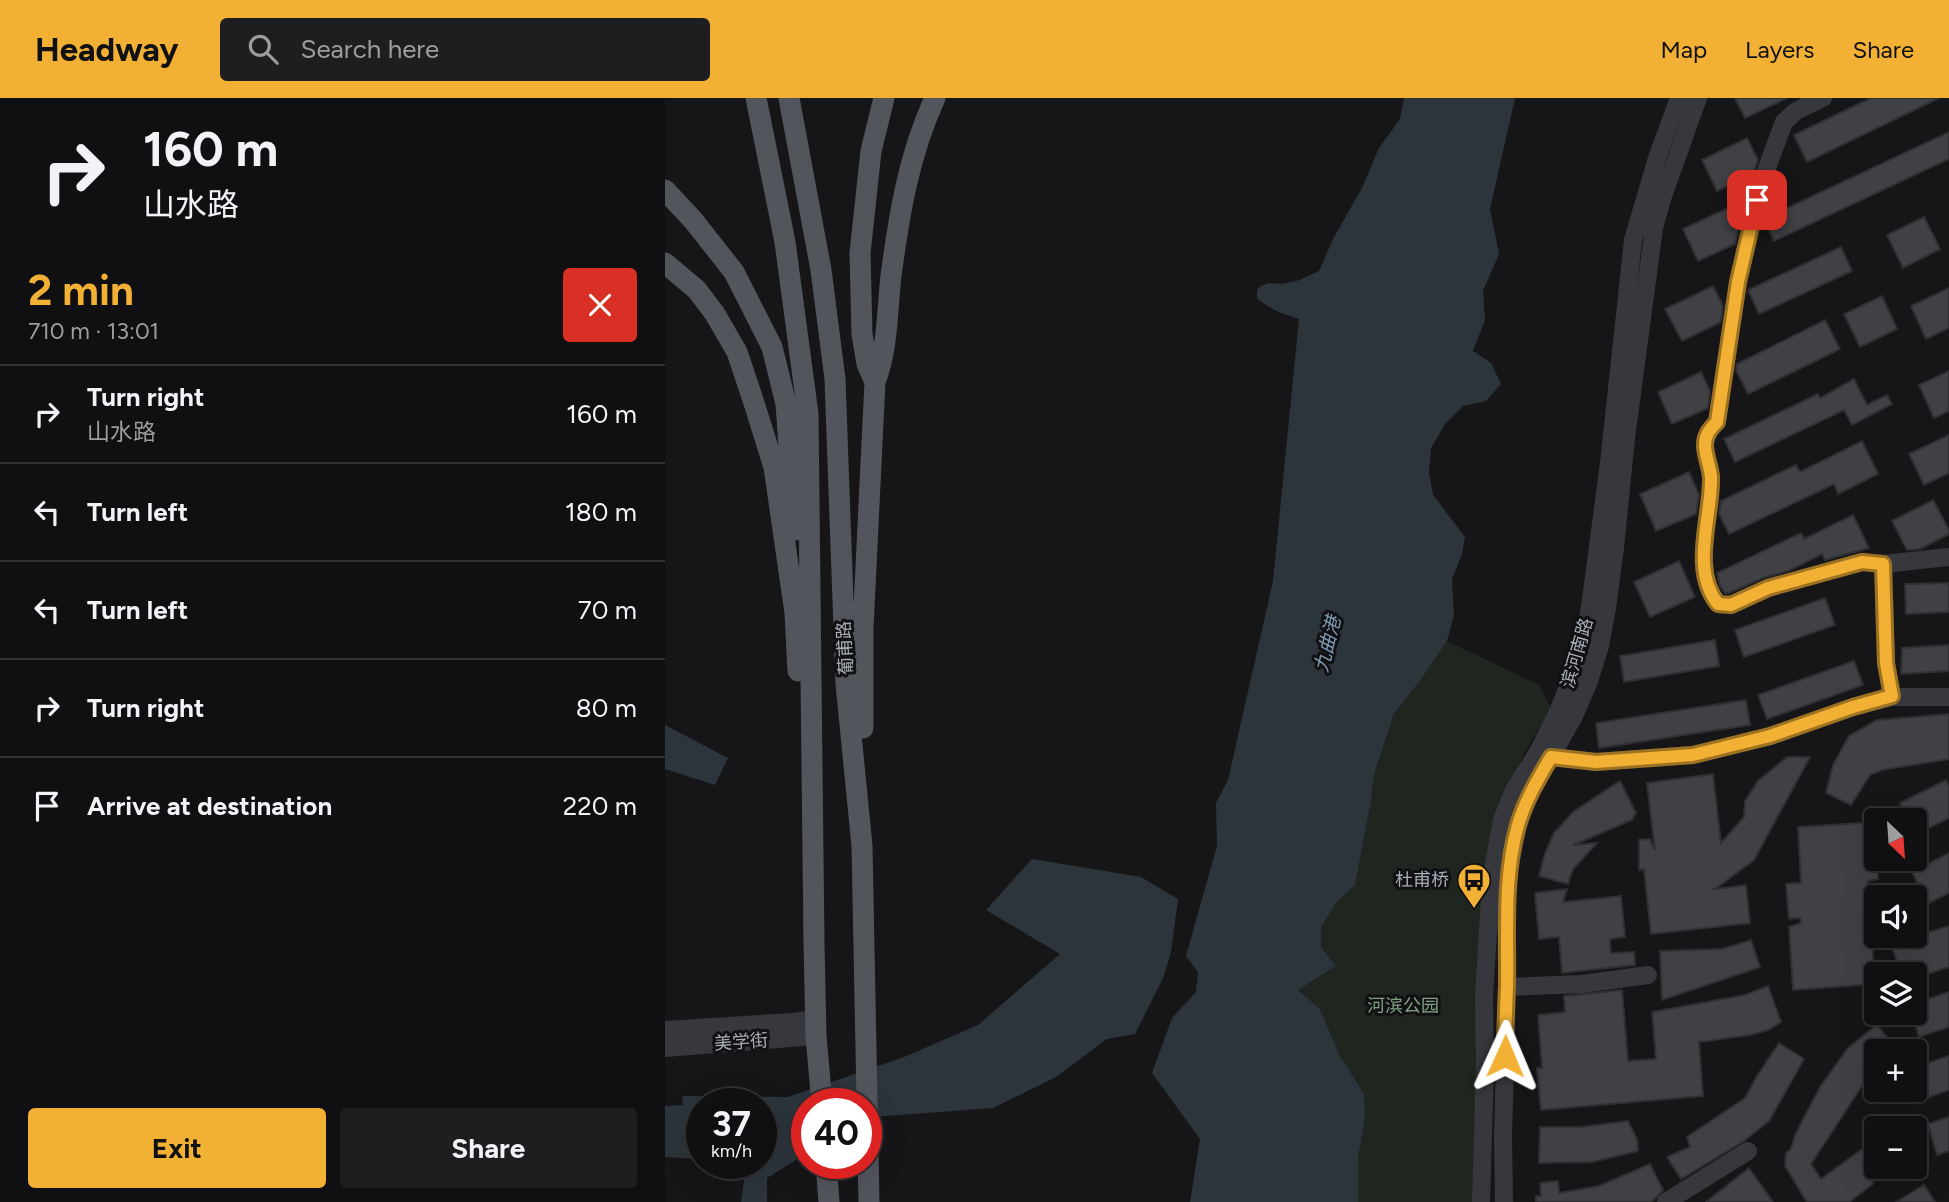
<!DOCTYPE html>
<meta charset="utf-8">
<style>
body{margin:0;font-family:Figtree,"Noto Sans SC",sans-serif;background:#1e1e20;color:#f1f3f6;height:100vh;display:flex;flex-direction:column;font-size:26px;white-space:nowrap}
*{box-sizing:border-box;margin:0}
p{font-size:23px;color:#9c9d9f}
.icon{flex:none;width:38px;height:38px;fill:none;stroke:currentColor;stroke-width:2;stroke-linecap:round;stroke-linejoin:round}
.map{position:relative;flex:1;overflow:hidden}
.details{display:flex;flex-direction:column;background:#101012;width:665px}
.details>*{flex:none}
.banner{background:#101012;color:#f1f3f6;overflow:hidden}
.needle{width:46px;rotate:155deg}
.tools{position:absolute;left:1199px;top:710px;display:grid;gap:14px}
.tools a{display:grid;place-items:center;width:63px;height:63px;border-radius:7px;background:#101012;box-shadow:0 7px 28px #0002,0 0 0 2px #303032;font-size:35px}
.speed{position:absolute;left:21px;top:990px;display:flex;gap:14px;font-size:35px;font-weight:700;text-align:center}
.speed>*{display:grid;place-content:center;width:91px;height:91px;border-radius:50%;background:#101012;box-shadow:0 7px 28px #0002,0 0 0 2px #303032;line-height:1}
.speed small{font-size:18px;font-weight:400}
.speed .limit{border:10px solid #d22;background:#fff;color:#111}
.pin{position:absolute;display:grid;place-items:center;width:60px;height:60px;color:#fff;margin:-30px;border-radius:14px;box-shadow:0 4px 10px #0006}
.me{position:absolute;width:77px;margin:-38px;rotate:1deg;stroke-linejoin:round;filter:drop-shadow(0 0 5px #0008)}
.turn{display:flex;align-items:center;gap:24px;height:147px;padding:0 28px;font-size:32px}
.turn .icon{width:91px;height:91px;stroke-width:2.5}
.turn b{display:block;font-size:49px;line-height:60px}
.round{display:grid;place-items:center;flex:none;width:74px;height:74px;border-radius:7px;background:#1e1e20}
.headline{display:flex;align-items:center;justify-content:space-between;height:119px;padding:0 28px}
h1{font-size:42px;font-weight:700;line-height:52px;color:#f2b134}
.button{display:flex;gap:14px;margin-top:auto;padding:14px 28px}
.button a{flex:1;height:80px;border-radius:7px;background:#f2b134;color:#111;font-size:28px;font-weight:700;line-height:80px;text-align:center}
.button a+a{background:#1e1e20;color:#f1f3f6}
ul{padding:0;list-style:none}
li{display:flex;align-items:center;gap:21px;height:98px;padding:0 28px;border-top:2px solid #303032}
li div{flex:1}
li b{display:block;font-size:26px}
li em{font-style:normal}
header{display:flex;align-items:center;gap:42px;box-sizing:border-box;height:98px;padding:0 35px;background:#f2b134;color:#111}
header strong{font-size:33px}
nav{display:flex;gap:38px;margin-inline-start:auto;font-size:24px}
.search{width:490px;height:63px;background:#1e1e20;display:flex;align-items:center;gap:18px;box-sizing:border-box;padding:0 24px;border-radius:7px;color:#9c9d9f;font-size:26px}
main{display:flex;flex:1;min-height:0}
.map>svg:first-child{display:block}
.green{fill:#1e261f}
.water{fill:#2c353c}
.building{fill:#404145;stroke:#303034;stroke-width:2}
.lines{fill:none;stroke-linecap:round;stroke-linejoin:round}
.minor{stroke:#37383d;stroke-width:18}
.major{stroke:#53555c;stroke-width:21}
.route-casing{stroke:#9d7322;stroke-width:18}
.route{stroke:#f2b134;stroke-width:12}
.labels{text-anchor:middle;stroke-width:6;stroke-linejoin:round;paint-order:stroke}
.street-label{font-size:18px;fill:#a8adb8;stroke:#111113}
.poi-label{font-size:18px;fill:#a8adb8;stroke:#111113;text-anchor:end}
.park-label{font-size:18px;fill:#7fa381;stroke:#111113}
.water-label{font-size:19px;font-style:italic;fill:#7f9bb3;stroke:#111113}
</style>
<header>
<strong>Headway</strong>
<div class="search"><svg class="icon" aria-label="search" viewBox="0 0 24 24"><circle cx="10" cy="10" r="6"/><path d="M15 15l6 6"/></svg>Search here</div>
<nav><a>Map</a><a>Layers</a><a>Share</a></nav>
</header>
<main>
<section class="details">
<div class="banner">
<div class="turn"><svg class="icon" aria-label="right" viewBox="0 0 24 24"><path d="M7 20v-9h11M14 6l5 5-5 5"/></svg><div><b>160 m</b>山水路</div></div>
</div>
<div class="headline"><div><h1>2 min</h1><p>710 m · 13:01</p></div><a class="round" style="background:#d93025;color:#fff"><svg class="icon" aria-label="close" viewBox="0 0 24 24"><path d="M6 6l12 12M18 6L6 18"/></svg></a></div>
<ul>
<li><svg class="icon" aria-label="right" viewBox="0 0 24 24"><path d="M7 20v-9h11M14 6l5 5-5 5"/></svg><div><b>Turn right</b><p>山水路</p></div><em>160 m</em></li>
<li><svg class="icon" aria-label="left" viewBox="0 0 24 24"><path d="M17 20v-9H6M10 6l-5 5 5 5"/></svg><div><b>Turn left</b></div><em>180 m</em></li>
<li><svg class="icon" aria-label="left" viewBox="0 0 24 24"><path d="M17 20v-9H6M10 6l-5 5 5 5"/></svg><div><b>Turn left</b></div><em>70 m</em></li>
<li><svg class="icon" aria-label="right" viewBox="0 0 24 24"><path d="M7 20v-9h11M14 6l5 5-5 5"/></svg><div><b>Turn right</b></div><em>80 m</em></li>
<li><svg class="icon" aria-label="arrive" viewBox="0 0 24 24"><path d="M6 21V4h12l-3 4 3 4H6"/></svg><div><b>Arrive at destination</b></div><em>220 m</em></li>
</ul>
<div class="button"><a>Exit</a><a>Share</a></div>
</section>
<div class="map">
<svg width="1284" height="1104" viewBox="0 0 1284 1104">
<rect width="100%" height="100%" fill="#161618"/>
<path class="green" d="M782,543L874,587L886,610L857,659L817,784L814,1057L809,1104H693V1062L700,1018L699,996L674,956L655,911L632,892L671,868L656,849V829L671,805L690,787L706,703L709,676L729,616L757,580Z"/>
<path class="water" d="M739,0H850L825,111L834,156L818,193L820,222L808,253L826,265L836,286L821,303L798,308L780,326L766,350L764,375L768,397L800,439L797,456L787,481L789,517L782,543L757,580L729,616L709,676L706,703L690,787L671,805L656,829V849L671,868L633,892L655,911L674,956L699,996L700,1018L693,1062V1104H525L535,1041L487,975L507,920L531,894L533,874L521,858L552,748L551,705L563,682L608,483L634,221C618,216 605,212 592,200V192L596,188L604,185L617,186L635,182L654,173L668,141L697,90L714,50L735,21Z
M0,627L63,660L50,687L0,671Z
M367,761L476,779L513,801L506,854L498,880L470,936L442,941L391,979L328,1010L208,1019L201,1006H142V1055L102,1080V1104H76L79,1083L74,1070L64,1066H96V1006H37V1061L0,1059V1008L18,1007L17,998L123,999L239,959L313,927L395,856L321,812Z"/>
<path class="building" d="M1070,0H1122L1080,20Z
M1206,0H1274L1142,64L1129,37Z
M1284,34V61L1109,143L1099,121Z
M1082,40L1093,62L1088,76L1052,93L1037,62Z
M1063,110L1073,132L1070,146L1033,163L1018,131Z
M1259,119L1275,151L1238,170L1222,137Z
M1176,149L1187,173L1094,216L1083,192Z
M1048,188L1058,208L1056,224L1017,243L1000,211Z
M1284,190V230L1261,241L1246,208Z
M1217,198L1232,231L1195,249L1179,216Z
M1160,222L1175,251L1083,296L1071,272L1072,266Z
M1284,273V313L1269,320L1254,287Z
M1036,274L1045,293L1043,310L1007,326L993,294Z
M1189,281L1202,307L1222,297L1227,306L1187,327L1179,312L1070,364L1059,341L1153,296L1155,300Z
M1284,337V375L1259,387L1244,356Z
M1197,343L1213,376L1173,396L1169,386L1064,436L1054,416L1056,403L1131,367L1135,374Z
M1024,374L1034,397L1031,416L991,433L975,396Z
M1268,402L1284,432V436L1255,451L1242,452L1227,423Z
M1188,417L1204,450L1160,462L1157,456L1123,473L1098,480L1064,495H1060L1055,488L1052,475L1136,435L1139,441Z
M1014,463L1030,499L985,519L969,484Z
M1284,485V514L1241,516L1240,486Z
M1160,500L1170,527L1079,559L1070,532Z
M1050,542L1054,568L959,584L955,558Z
M1284,547V573L1236,576L1237,550Z
M1189,563L1198,587L1102,621L1093,597Z
M1081,602L1085,627L934,650L931,625Z
M1284,616V661L1217,672L1205,677L1186,707L1161,695L1168,667L1184,638L1212,622Z
M1122,659H1145L1089,762L1050,791L1081,787L1085,825L986,836L979,771L974,772V742L985,741L990,752L982,685L1048,676L1056,745L1079,719L1080,703L1093,683Z
M1281,682L1284,688V720L1250,737V723H1243L1235,705Z
M955,683L971,715L967,722L908,747L932,745L908,771L903,786L874,778L880,755L889,735L908,714Z
M1211,724L1213,781L1203,783L1210,886L1128,892L1124,829L1136,825L1135,820L1124,821L1121,786L1136,785L1133,729Z
M1284,755V795L1262,806L1247,774Z
M902,791L898,804L956,798L960,839L945,841L946,855L969,854L970,867L897,875L894,839L874,841L870,795Z
M1284,828V869L1250,880V877H1236L1226,845Z
M1086,842L1095,869L997,902L995,853L1057,851Z
M1103,888L1116,924L1103,932L1085,937L1034,944L1038,998L876,1012L872,970H877L873,917L900,914L899,898L957,892L963,963L991,961L987,914L1080,897Z
M1284,894V929L1254,939L1246,915H1250V905Z
M1212,927L1234,954H1211V974L1197,988L1146,1066L1156,1081L1211,1041V1076L1205,1077L1208,1086L1184,1104H1142L1120,1068L1121,1055L1126,1051L1130,1037L1155,989L1183,950Z
M1114,945L1139,961L1104,1023L1079,1043L1016,1081L1002,1059L1025,1049L1022,1039L1080,1000L1092,978Z
M1284,958V992L1259,1001L1250,969Z
M1284,1019V1053L1272,1057L1263,1026Z
M963,1023L972,1041L973,1053L927,1064L874,1065L875,1029H917Z
M985,1066L998,1092L990,1101L985,1104H871V1098H876L875,1085L893,1083L894,1095L934,1088Z
M1084,1070L1108,1104H1041Z
M1259,1087L1270,1104H1231Z"/>
<g class="lines">
<path class="minor" d="M1158,0L1131,13L1119,24L1103,67L1092,102L1073,184L1052,324C1045,331 1040,337 1040,347C1040,357 1045,368 1046,379C1047,419 1025,471 1053,506L1066,507L1103,490L1197,464L1218,466L1284,459
M1218,466L1221,565L1227,599
M877,656L886,659L931,664L1028,657L1106,638L1188,609L1227,599H1284
M842,889L917,886L983,877
M0,932L127,924L151,921
M0,950L151,938
M816,1104L820,968L819,899L826,782L837,722L849,692L873,654L893,614L915,559L925,509L944,365L968,142L992,60L1014,0
M839,1104L838,1039L842,889L841,809L844,772L853,727L864,698L909,618L923,586L935,548L942,510L950,450L961,340L989,130L997,101L1033,0
M1001,1104L1083,1053"/>
<path class="major" d="M91,0L120,144L143,316L149,845L151,938L157,1006
M124,0L156,172L170,281L181,586L197,748L204,1104
M0,92L28,122L69,174L107,249L121,306L130,432
M0,165L32,192L50,216L72,254L89,305L109,369L130,515L133,573
M210,284C223,251 222,213 226,178C234,117 244,56 270,0
M198,630V530L210,284L202,266L197,236L195,155L206,53L219,0
M161,1066L164,1104"/>
</g>
<g class="lines">
<defs>
<path id="route" d="M840,958C840,935 841,912 842,888C843,834 838,780 853,727C860,703 873,681 886,659L931,664L1028,657L1105,638L1188,609L1227,598L1221,565L1218,466L1197,464L1103,490L1066,507L1053,506C1025,471 1047,419 1046,379C1045,368 1040,357 1040,347C1040,337 1045,331 1052,324L1073,184L1092,102"/>
</defs>
<use href="#route" class="route-casing"/>
<use href="#route" class="route"/>
</g>
<defs>
<symbol id="bus-pin" viewBox="-11 -11 22 30"><path d="M0 17L-7.5 6A9.5 9.5 0 1 1 7.5 6Z" fill="#f2b134" stroke="#111113"/><path d="M-5-6H5V4H4V6H2V4H-2V6H-4V4H-5ZM-3.5-4V0h7V-4ZM-3.5 1.2v1.5H-2V1.2ZM2 1.2v1.5H3.5V1.2Z" fill="#111"/></symbol>
</defs>
<g fill-rule="evenodd">
<use href="#bus-pin" x="790" y="763" width="38" height="52"/>
</g>
<g class="labels">
<g class="street-label">
<text transform="translate(180 550) rotate(-93)" y="6">葡甫路</text>
<text transform="translate(912 555) rotate(-74)" y="6">滨河南路</text>
<text transform="translate(76 944) rotate(-4)" y="6">美学街</text>
</g>
<g class="poi-label">
<text x="784" y="788">杜甫桥</text>
</g>
<g class="park-label">
<text x="738" y="914">河滨公园</text>
</g>
<g class="water-label">
<text transform="translate(662 546) rotate(-76)" y="7">九曲港</text>
</g>
</g>
</svg>
<div class="tools">
<a><svg class="needle" viewBox="-14 -14 28 28"><path d="M0-13l5 13h-10z" fill="#e53935"/><path d="M0 13l5-13h-10z" fill="#9c9d9f"/></svg></a>
<a><svg class="icon" aria-label="sound" viewBox="0 0 24 24"><path d="M4 9h4l5-4v14l-5-4H4zM17 9q2 3 0 6"/></svg></a>
<a><svg class="icon" aria-label="layers" viewBox="0 0 24 24"><path d="M12 4l9 5-9 5-9-5zM3 14l9 5 9-5"/></svg></a>
<a>+</a>
<a>−</a>
</div>
<div class="speed"><div>37<small>km/h</small></div><div class="limit">40</div></div>
<div class="pin" style="left:1092px;top:102px;background:#d93025"><svg class="icon" aria-label="arrive" viewBox="0 0 24 24"><path d="M6 21V4h12l-3 4 3 4H6"/></svg></div>
<svg class="me" style="left:840px;top:958px" viewBox="-20 -20 40 40"><path d="M0-17L14 15 0 8-14 15z" fill="#f2b134" stroke="#fff" stroke-width="4"/></svg>
</div>
</main>
